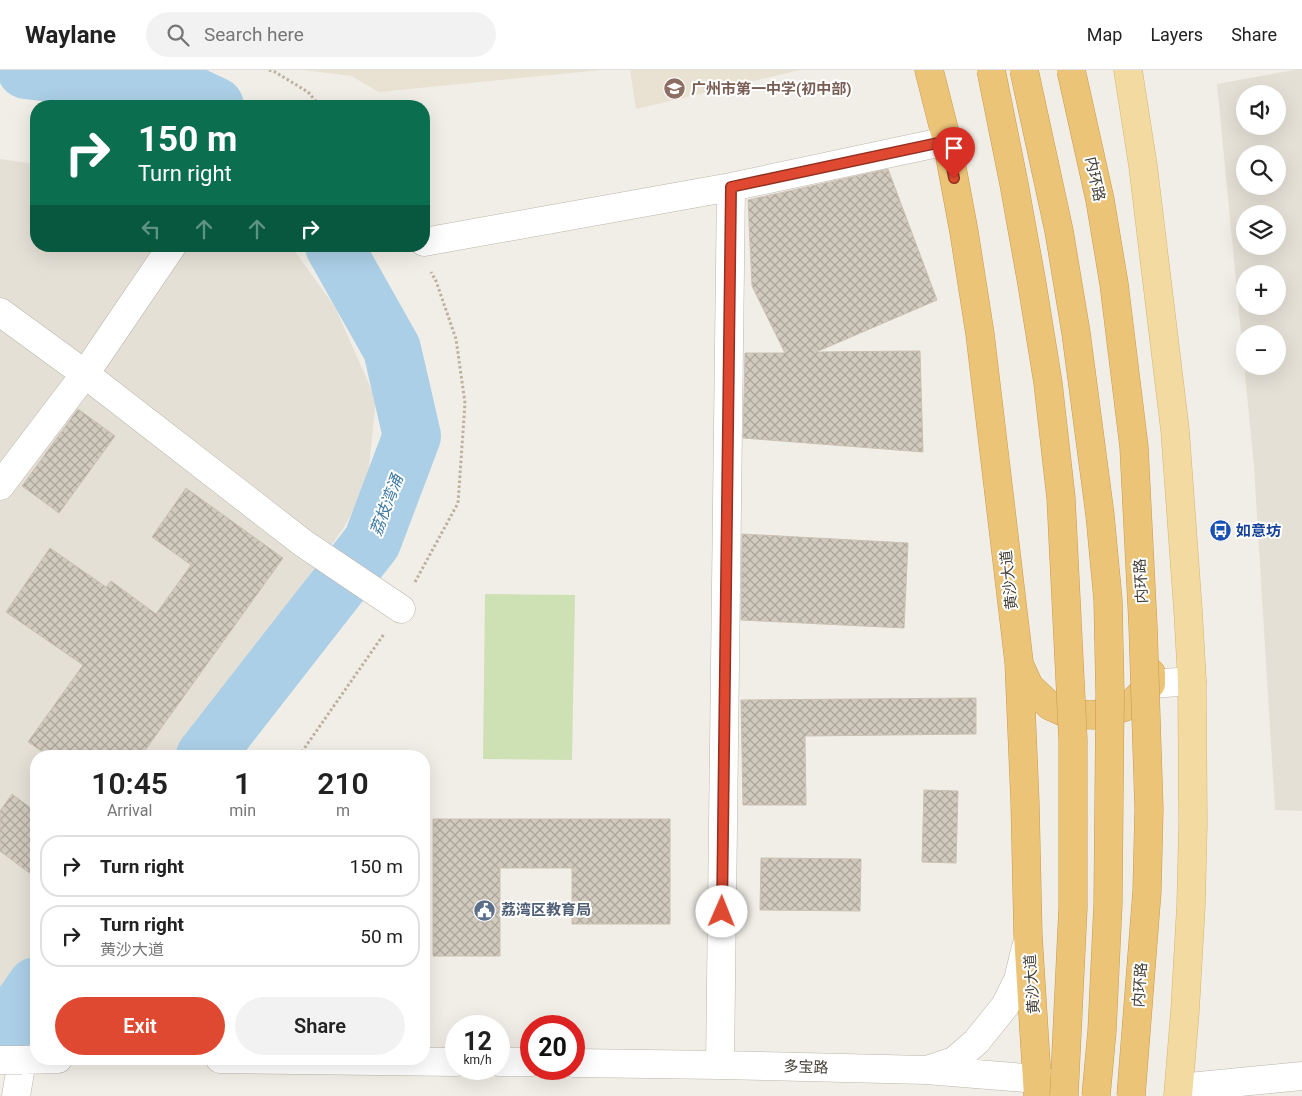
<!DOCTYPE html>
<meta charset="utf-8">
<style>
body{margin:0;font-family:Roboto,"Noto Sans SC",sans-serif;background:#f2f2f2;color:#222;height:100vh;display:flex;flex-direction:column;font-size:19px;white-space:nowrap}
*{box-sizing:border-box;margin:0}
p{font-size:16px;color:#767676}
.icon{flex:none;width:28px;height:28px;fill:none;stroke:currentColor;stroke-width:2;stroke-linecap:round;stroke-linejoin:round}
.map{position:relative;flex:1;overflow:hidden}
.side{position:absolute;left:30px;top:680px;width:400px;height:315px;display:flex;flex-direction:column;background:#fff;border-radius:20px;box-shadow:0 5px 20px #0002}
.side>*{flex:none}
.guide{position:absolute;left:30px;top:30px;width:400px;height:152px;border-radius:20px;box-shadow:0 5px 20px #0002;background:#0b6e4f;color:#fff;overflow:hidden}
.tools{position:absolute;left:1236px;top:15px;display:grid;gap:10px}
.tools a{display:grid;place-items:center;width:50px;height:50px;border-radius:50%;background:#fff;box-shadow:0 5px 20px #0002;font-size:25px}
.speed{position:absolute;left:445px;top:945px;display:flex;gap:10px;font-size:25px;font-weight:700;text-align:center}
.speed>*{display:grid;place-content:center;width:65px;height:65px;border-radius:50%;background:#fff;box-shadow:0 5px 20px #0002;line-height:1}
.speed small{font-size:12px;font-weight:400}
.speed .limit{border:8px solid #d22;background:#fff;color:#111}
.pin{position:absolute;display:grid;place-items:center;width:42px;height:42px;color:#fff;margin:-51px -21px;border-radius:50% 50% 50% 0;rotate:-45deg;box-shadow:0 0 5px #0007}
.pin .icon{rotate:45deg}
.me{position:absolute;width:55px;margin:-28px;rotate:1deg;stroke-linejoin:round;filter:drop-shadow(0 0 4px #0008)}
.turn{display:flex;align-items:center;gap:18px;height:105px;padding:0 25px;font-size:22px}
.turn .icon{width:65px;height:65px;stroke-width:2.5}
.turn b{display:block;font-size:35px;line-height:42px}
.lanes{display:flex;align-items:center;height:48px;padding:0 25px;background:#0003;justify-content:center;gap:25px;direction:ltr}
.lanes .off{opacity:.35}
.eta{display:flex;justify-content:space-evenly;align-items:center;height:85px;text-align:center}
.eta b{font-size:30px;font-weight:600;line-height:35px}
.cta{display:flex;gap:10px;margin-top:auto;padding:10px 25px}
.cta a{flex:1;height:58px;border-radius:30px;background:#df4931;color:#fff;font-size:20px;font-weight:600;line-height:58px;text-align:center}
.cta a+a{background:#f2f2f2;color:#222}
ul{padding:0;list-style:none}
li{display:flex;align-items:center;gap:15px;height:62px;margin:0 10px 8px;padding:0 15px;border:2px solid #e0e0e0;border-radius:20px}
li div{flex:1}
li b{display:block;font-size:19px}
li em{font-style:normal}
header{display:flex;align-items:center;gap:30px;box-sizing:border-box;height:70px;padding:0 25px;background:#fff;border-bottom:1px solid #e0e0e0}
header strong{font-size:24px}
nav{display:flex;gap:28px;margin-inline-start:auto;font-size:18px}
.search{width:350px;height:45px;background:#f2f2f2;display:flex;align-items:center;gap:12px;box-sizing:border-box;padding:0 18px;border-radius:28px;color:#767676;font-size:19px}
.map>svg:first-child{display:block}
.residential{fill:#e5e0d6;fill-rule:evenodd}
.education{fill:#e9e2d3}
.park{fill:#cde1b5}
.lines{fill:none;stroke-linecap:round;stroke-linejoin:round}
.river{stroke:#abcfe7;stroke-width:58}
.building{fill:url(#building-cross-hatch);stroke:#cbc1b2}
.minor-casing{stroke:#bcb6ab;stroke-width:29}
.major-casing{stroke:#d4b672;stroke-width:29}
.highway-casing{stroke:#ca9949;stroke-width:29}
.path{stroke:#bcb19e;stroke-width:3;stroke-dasharray:2.5 2.5;stroke-linecap:butt}
.minor{stroke:#fff;stroke-width:28}
.major{stroke:#f2daa0;stroke-width:28}
.highway{stroke:#ecc478;stroke-width:28}
.minor-bridge-casing{stroke:#bcb6ab;stroke-width:29;stroke-linecap:butt}
.highway-bridge-casing{stroke:#ca9949;stroke-width:29;stroke-linecap:butt}
.minor-bridge{stroke:#fff;stroke-width:28}
.highway-bridge{stroke:#ecc478;stroke-width:28}
.route-casing{stroke:#912f20;stroke-width:12}
.route{stroke:#df4931;stroke-width:9}
.labels{text-anchor:middle;stroke-width:4;stroke-linejoin:round;paint-order:stroke}
.education-label{font-size:15px;font-weight:bold;fill:#785e54;stroke:#fff;text-anchor:start}
.street-label{font-size:15px;fill:#443f37;stroke:#fff}
.transit-label{font-size:15px;font-weight:bold;fill:#164399;stroke:#fff;text-anchor:start}
.service-label{font-size:15px;font-weight:bold;fill:#4e5e75;stroke:#fff;text-anchor:start}
.water-label{font-size:16px;font-style:italic;fill:#3e79a2;stroke:#fff}
</style>
<header>
<strong>Waylane</strong>
<div class="search"><svg class="icon" aria-label="search" viewBox="0 0 24 24"><circle cx="10" cy="10" r="6"/><path d="M15 15l6 6"/></svg>Search here</div>
<nav><a>Map</a><a>Layers</a><a>Share</a></nav>
</header>
<div class="map">
<svg width="1302" height="1026" viewBox="0 0 1302 1026">
<defs>
<pattern id="building-cross-hatch" width="8" height="8" patternUnits="userSpaceOnUse" patternTransform="scale(1.25)"><rect width="8" height="8" fill="#d2cabe"/><path d="M0 0l8 8M0 8l8-8" fill="none" stroke="#aca59b"/></pattern>
</defs>
<rect width="100%" height="100%" fill="#f1eee7"/>
<path class="residential" d="M1294,0H1302V741L1275,740L1254,397L1217,14ZM1245,24H1278V56H1245ZM1245,84H1278V116H1245ZM1245,144H1278V176H1245ZM1245,204H1278V236H1245ZM1245,264H1278V296H1245Z
M0,89L36,94V176H291L335,237L376,330L367,415L343,459L177,686H36V880L0,929Z"/>
<path class="education" d="M303,0H602L379,22L351,6Z
M630,0H800L636,39Z"/>
<path class="park" d="M485,524L575,525L572,690L483,689Z"/>
<g class="lines">
<path class="river" d="M26,0L177,18L215,36
M205,686L372,472L412,366L392,279L334,176
M0,968L36,916"/>
</g>
<path class="building" d="M888,99L937,230L816,282L920,281L923,382L743,368L745,283H785L752,216L748,130Z
M78,339L115,366L59,443L22,416Z
M186,418L283,488L141,686H49L28,672L83,595L6,542L50,478L106,517L111,511L156,544L191,495L152,467Z
M742,464L908,473L904,558L741,550Z
M976,628V664L805,666L806,735H743L741,630Z
M924,720L958,721L956,793L922,792Z
M12,724L36,742V808L0,781V741Z
M433,749H670V854H572V798H500V886H433Z
M761,788L861,789L860,841L760,840Z"/>
<g class="lines">
<defs>
<path id="minor" d="M424,172L731,117L947,71
M0,242L85,304L303,473L401,539
M0,416L85,304L172,176
M1151,614L1192,611
M220,989L456,992
M499,992H531
M574,993L720,995L926,1000L1038,1009L1059,1018
M720,995L731,117
M930,999L954,991L976,972L1005,936L1018,910L1026,877
M1179,1018L1302,1006
M16,1026L22,990L58,989"/>
<path id="major" d="M1128,0L1143,96L1175,360L1188,540L1192,611L1193,754L1191,835L1185,941L1178,1026"/>
<path id="highway" d="M929,0L947,71L964,162L980,264L1019,592L1025,732L1028,865L1038,1026
M1020,596L1029,616L1050,636L1068,644L1094,645L1116,640L1130,635L1151,614V603"/>
</defs>
<use href="#minor" class="minor-casing"/>
<use href="#major" class="major-casing"/>
<use href="#highway" class="highway-casing"/>
<path class="path" d="M269,0L275,2L308,22L320,36
M415,512L458,433L465,333L456,269L436,211L431,202
M299,686L384,564"/>
<use href="#minor" class="minor"/>
<use href="#major" class="major"/>
<use href="#highway" class="highway"/>
<defs>
<path id="minor-bridge" d="M0,990H22"/>
<path id="highway-bridge" d="M991,0L1014,114L1032,214L1048,313L1061,428L1073,670V838L1064,1026
M1024,0L1059,161L1076,263L1100,445L1108,530L1110,624L1108,834L1102,961L1096,1026
M1071,0L1100,130L1114,214L1134,377L1143,556L1149,739L1147,821L1131,1026"/>
</defs>
<use href="#minor-bridge" class="minor-bridge-casing"/>
<use href="#highway-bridge" class="highway-bridge-casing"/>
<use href="#minor-bridge" class="minor-bridge"/>
<use href="#highway-bridge" class="highway-bridge"/>
</g>
<g class="lines">
<defs>
<path id="route" d="M722,842L731,117L947,71L954,108"/>
</defs>
<use href="#route" class="route-casing"/>
<use href="#route" class="route"/>
</g>
<defs>
<symbol id="school-disc" viewBox="-11 -11 22 22"><circle r="9.5" fill="#8d6e63" stroke="#fff"/><path d="M0-5L7-2L0 1L-7-2ZM-4 1L0 2.5L4 1V4Q0 6-4 4Z" fill="#fff"/></symbol>
<symbol id="bus-disc" viewBox="-11 -11 22 22"><circle r="9.5" fill="#1a4fb4" stroke="#fff"/><path d="M-5-6H5V4H4V6H2V4H-2V6H-4V4H-5ZM-3.5-4V0h7V-4ZM-3.5 1.2v1.5H-2V1.2ZM2 1.2v1.5H3.5V1.2Z" fill="#fff"/></symbol>
<symbol id="civic-disc" viewBox="-11 -11 22 22"><circle r="9.5" fill="#5c6f8a" stroke="#fff"/><path d="M-.6-6.5H3V-4.5H.6V-3L4-1V1h2V6H-6V1h2V-1L-.6-3ZM-1.2 2.5V6h2.4V2.5Z" fill="#fff"/></symbol>
</defs>
<g fill-rule="evenodd">
<use href="#school-disc" x="662" y="6" width="25" height="25"/>
<use href="#bus-disc" x="1208" y="448" width="25" height="25"/>
<use href="#civic-disc" x="472" y="828" width="25" height="25"/>
</g>
<g class="labels">
<g class="education-label">
<text x="691" y="24">广州市第一中学(初中部)</text>
</g>
<g class="street-label">
<text transform="translate(1095 109) rotate(78)" y="5">内环路</text>
<text transform="translate(1009 510) rotate(-96)" y="5">黄沙大道</text>
<text transform="translate(1141 511) rotate(-93)" y="5">内环路</text>
<text transform="translate(1032 914) rotate(-94)" y="5">黄沙大道</text>
<text transform="translate(1140 915) rotate(-86)" y="5">内环路</text>
<text transform="translate(806 997) rotate(2)" y="5">多宝路</text>
</g>
<g class="transit-label">
<text x="1236" y="466">如意坊</text>
</g>
<g class="service-label">
<text x="501" y="845">荔湾区教育局</text>
</g>
<g class="water-label">
<text transform="translate(386 435) rotate(-69)" y="6">荔枝湾涌</text>
</g>
</g>
</svg>
<div class="tools">
<a><svg class="icon" aria-label="sound" viewBox="0 0 24 24"><path d="M4 9h4l5-4v14l-5-4H4zM17 9q2 3 0 6"/></svg></a>
<a><svg class="icon" aria-label="search" viewBox="0 0 24 24"><circle cx="10" cy="10" r="6"/><path d="M15 15l6 6"/></svg></a>
<a><svg class="icon" aria-label="layers" viewBox="0 0 24 24"><path d="M12 4l9 5-9 5-9-5zM3 14l9 5 9-5"/></svg></a>
<a>+</a>
<a>−</a>
</div>
<div class="speed"><div>12<small>km/h</small></div><div class="limit">20</div></div>
<div class="pin" style="left:954px;top:108px;background:#d93025"><svg class="icon" aria-label="arrive" viewBox="0 0 24 24"><path d="M6 21V4h12l-3 4 3 4H6"/></svg></div>
<svg class="me" style="left:722px;top:842px" viewBox="-20 -20 40 40"><circle r="19" fill="#fff"/><path d="M0-13L10 11 0 6-10 11z" fill="#df4931"/></svg>
<div class="guide">
<div class="turn"><svg class="icon" aria-label="right" viewBox="0 0 24 24"><path d="M7 20v-9h11M14 6l5 5-5 5"/></svg><div><b>150 m</b>Turn right</div></div>
<div class="lanes"><svg class="icon off" aria-label="left" viewBox="0 0 24 24"><path d="M17 20v-9H6M10 6l-5 5 5 5"/></svg><svg class="icon off" aria-label="ahead" viewBox="0 0 24 24"><path d="M12 20V5M6 11l6-6 6 6"/></svg><svg class="icon off" aria-label="ahead" viewBox="0 0 24 24"><path d="M12 20V5M6 11l6-6 6 6"/></svg><svg class="icon" aria-label="right" viewBox="0 0 24 24"><path d="M7 20v-9h11M14 6l5 5-5 5"/></svg></div>
</div>
<section class="side">
<div class="eta">
<div><b>10:45</b><p>Arrival</p></div>
<div><b>1</b><p>min</p></div>
<div><b>210</b><p>m</p></div>
</div>
<ul>
<li><svg class="icon" aria-label="right" viewBox="0 0 24 24"><path d="M7 20v-9h11M14 6l5 5-5 5"/></svg><div><b>Turn right</b></div><em>150 m</em></li>
<li><svg class="icon" aria-label="right" viewBox="0 0 24 24"><path d="M7 20v-9h11M14 6l5 5-5 5"/></svg><div><b>Turn right</b><p>黄沙大道</p></div><em>50 m</em></li>
</ul>
<div class="cta"><a>Exit</a><a>Share</a></div>
</section>
</div>
